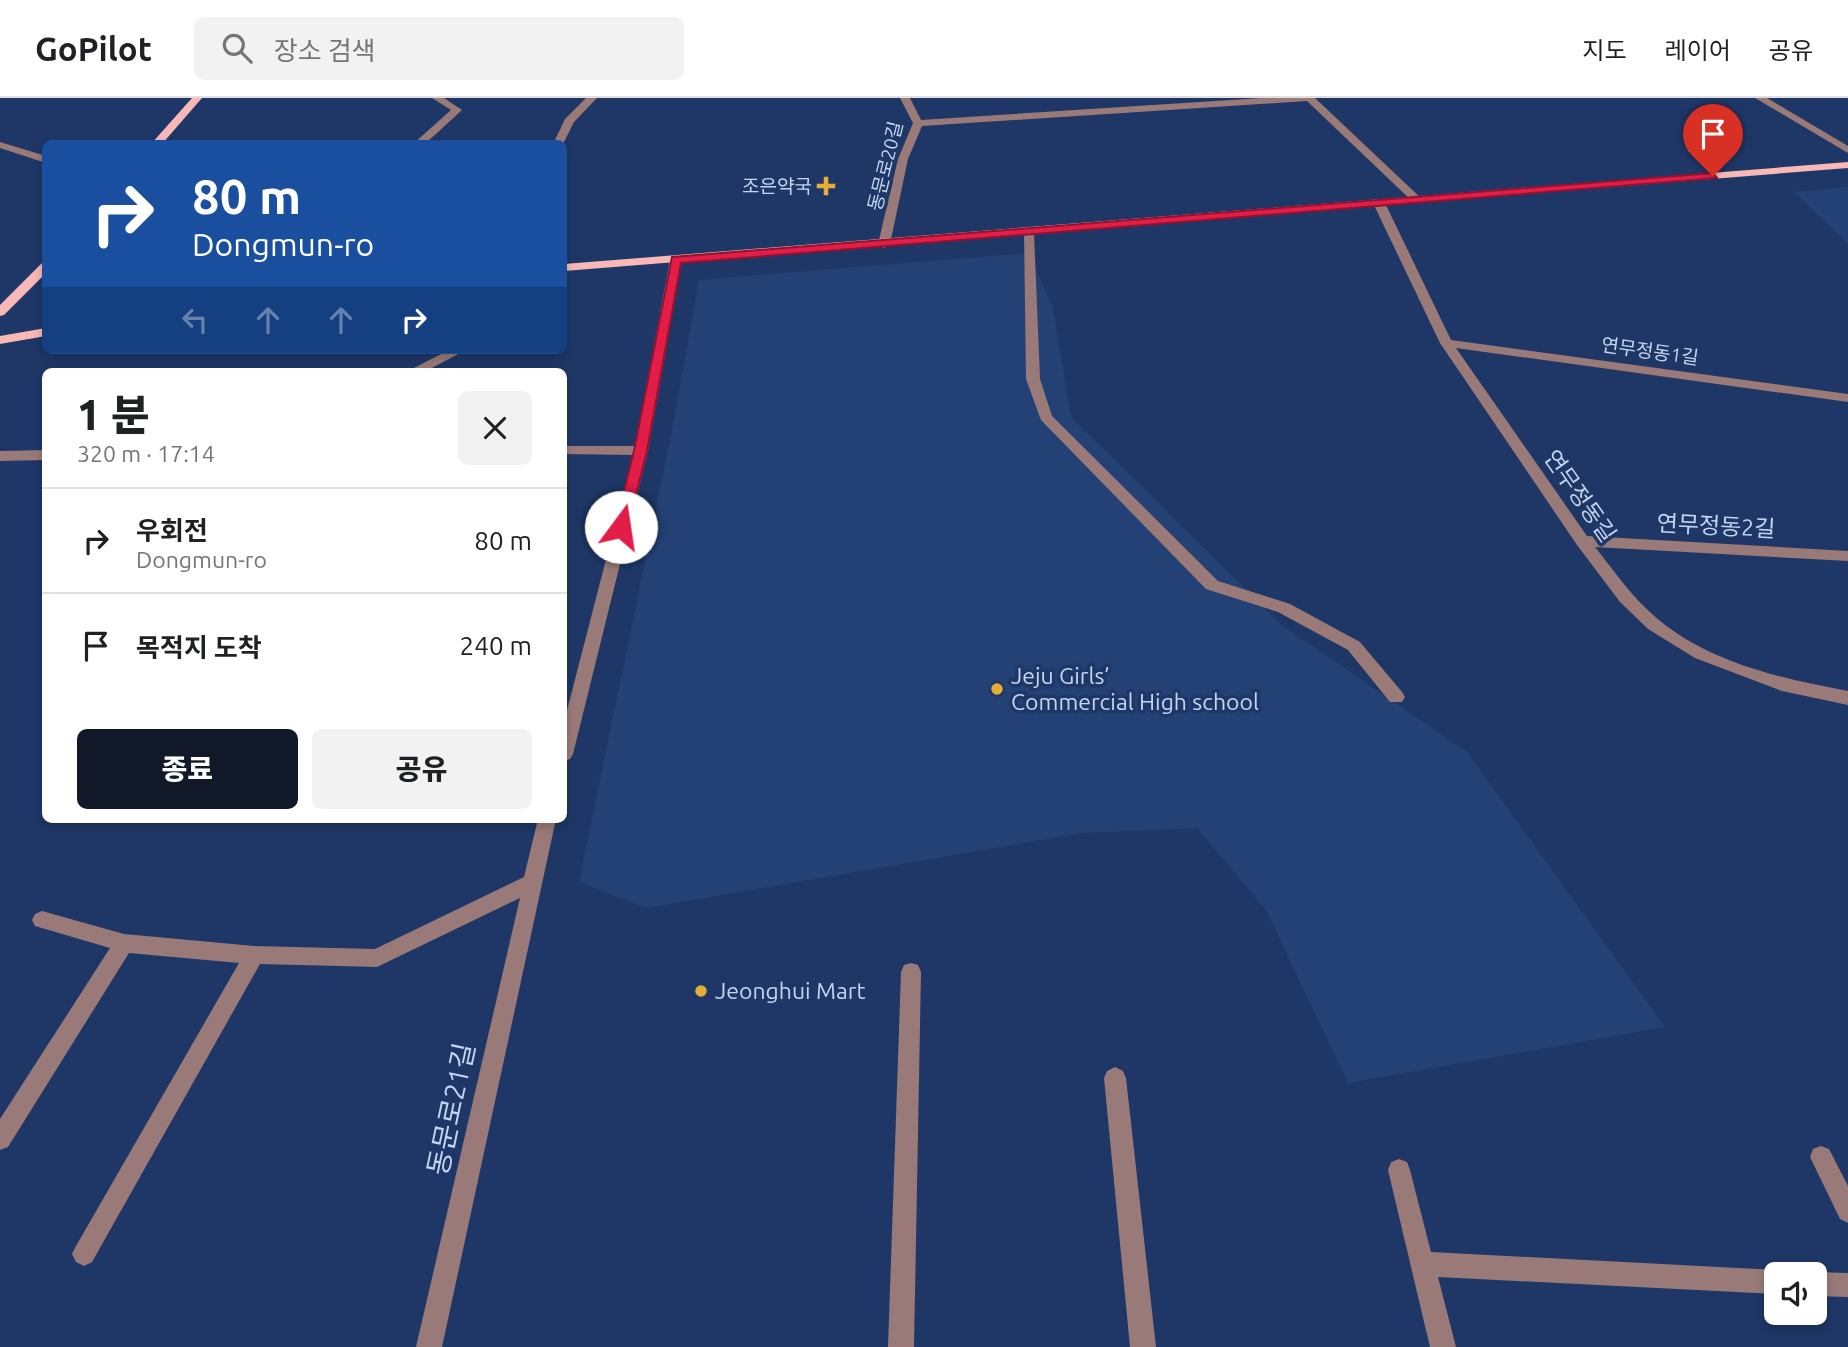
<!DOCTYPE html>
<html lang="ko">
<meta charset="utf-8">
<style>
body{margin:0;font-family:Ubuntu,"Noto Sans KR",sans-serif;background:#f2f2f2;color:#202124;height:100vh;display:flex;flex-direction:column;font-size:26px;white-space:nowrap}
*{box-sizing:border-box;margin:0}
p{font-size:23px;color:#757577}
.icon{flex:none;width:38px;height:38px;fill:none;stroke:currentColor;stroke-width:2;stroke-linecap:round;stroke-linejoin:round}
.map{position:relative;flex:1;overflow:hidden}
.sheet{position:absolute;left:42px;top:270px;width:525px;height:455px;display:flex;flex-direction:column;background:#fff;border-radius:10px;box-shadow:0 4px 10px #0003}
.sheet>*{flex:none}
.banner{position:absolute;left:42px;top:42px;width:525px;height:214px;border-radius:10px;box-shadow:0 4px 10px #0003;background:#1a4fa0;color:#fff;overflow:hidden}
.controls{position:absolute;left:1764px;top:1164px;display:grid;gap:14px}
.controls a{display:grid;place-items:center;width:63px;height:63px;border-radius:10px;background:#fff;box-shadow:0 4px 10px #0003;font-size:35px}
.pin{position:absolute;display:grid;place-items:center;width:60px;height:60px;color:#fff;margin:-72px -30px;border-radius:50% 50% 50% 0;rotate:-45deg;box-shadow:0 0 7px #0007}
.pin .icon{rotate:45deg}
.me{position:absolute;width:77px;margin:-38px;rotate:14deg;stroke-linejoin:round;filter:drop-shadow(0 0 5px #0008)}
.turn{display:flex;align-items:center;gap:24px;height:147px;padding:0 35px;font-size:32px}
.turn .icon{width:91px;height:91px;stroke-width:2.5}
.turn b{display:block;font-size:49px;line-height:60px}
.lanes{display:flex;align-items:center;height:66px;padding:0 35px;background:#0003;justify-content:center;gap:35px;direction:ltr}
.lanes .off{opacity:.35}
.round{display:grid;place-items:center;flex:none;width:74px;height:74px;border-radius:10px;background:#f2f2f2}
.head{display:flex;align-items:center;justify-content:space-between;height:119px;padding:0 35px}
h1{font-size:42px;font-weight:800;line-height:52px}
.button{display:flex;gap:14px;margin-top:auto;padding:14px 35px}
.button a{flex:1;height:80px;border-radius:10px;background:#111827;color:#fff;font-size:28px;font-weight:800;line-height:80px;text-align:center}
.button a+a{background:#f2f2f2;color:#202124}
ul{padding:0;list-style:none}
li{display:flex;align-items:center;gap:21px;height:105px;padding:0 35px;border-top:2px solid #e0e0e0}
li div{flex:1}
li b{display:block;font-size:26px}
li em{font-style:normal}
header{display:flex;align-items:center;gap:42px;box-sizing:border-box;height:98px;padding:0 35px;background:#fff;border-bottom:2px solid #e0e0e0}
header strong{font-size:33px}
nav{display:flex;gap:38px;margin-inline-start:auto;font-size:24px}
.search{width:490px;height:63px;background:#f2f2f2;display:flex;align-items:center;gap:18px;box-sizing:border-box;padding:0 24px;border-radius:10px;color:#757577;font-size:26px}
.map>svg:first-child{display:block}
.built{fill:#244176}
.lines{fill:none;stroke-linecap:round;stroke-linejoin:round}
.minor{fill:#997a78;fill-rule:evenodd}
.major{fill:#f8b8b6;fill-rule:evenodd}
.route{fill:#e11d48;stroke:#92132f;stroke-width:2}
.poi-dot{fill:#e5ad36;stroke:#1e3766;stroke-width:2.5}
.labels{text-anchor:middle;stroke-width:7;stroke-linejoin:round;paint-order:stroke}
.far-street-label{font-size:19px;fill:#c4d5f1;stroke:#1e3766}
.far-poi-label{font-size:19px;fill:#c4d5f1;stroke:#1e3766;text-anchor:end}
.street-label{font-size:23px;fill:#c4d5f1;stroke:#1e3766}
.poi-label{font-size:23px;fill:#c4d5f1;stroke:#1e3766;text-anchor:start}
.near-street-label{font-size:28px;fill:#c4d5f1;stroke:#1e3766}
</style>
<header>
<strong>GoPilot</strong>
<div class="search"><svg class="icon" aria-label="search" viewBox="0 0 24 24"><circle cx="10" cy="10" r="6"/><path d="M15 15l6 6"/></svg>장소 검색</div>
<nav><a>지도</a><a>레이어</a><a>공유</a></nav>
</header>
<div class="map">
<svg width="1848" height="1249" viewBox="0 0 1848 1249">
<rect width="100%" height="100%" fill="#1e3766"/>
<path class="built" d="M1848,89V146L1794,94Z
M1029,155L1053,211L1071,319L1283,528L1467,654L1665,929L1348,985L1266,812L1197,730L1082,735L646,810L579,784L671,338L699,182Z"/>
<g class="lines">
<path class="minor" d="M432,0H444L462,12L425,46H413L451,12Z
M586,0H597L574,24L563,46H553L565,21Z
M900,0H910L921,22L1262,0H1315L1423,102L1413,104L1307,3L922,28L908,61L890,146L884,150L878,146L898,61L913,25Z
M1755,0H1767L1848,48V55Z
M0,44L46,58V65L0,50Z
M1379,102L1385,105L1451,242L1848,296V304L1456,250L1587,438L1848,453V463L1595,449C1615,474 1633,501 1659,522C1711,565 1783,581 1848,593V607L1782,593L1695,560L1648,531L1620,504L1577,447L1440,245L1373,105Z
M1024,133L1034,135L1040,281L1052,318L1218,483L1290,506L1360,544L1402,594L1405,599L1402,604H1390L1348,552L1278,514L1206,491L1041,322L1026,281Z
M676,158L682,162L648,353L573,656L570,661L564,663V624L633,357L564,356V348H635L670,162Z
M449,252H466L426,273H408Z
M46,352V362L0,363V353Z
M538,721H556L442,1249H416L520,800L377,869L260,866L92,1164L84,1168L76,1164L72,1156L76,1148L239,865L129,855L8,1049L0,1052V1021L110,850L35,828L32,822L35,816L42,813L124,836L254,848L375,851L524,779Z
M911,865L918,867L921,874L914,1249H888L901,874L904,867Z
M1115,969L1123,973L1126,980L1156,1249H1130L1104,980L1107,973Z
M1821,1048L1829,1051L1848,1088V1125L1840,1121L1810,1059L1813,1051Z
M1399,1061L1407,1064L1410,1072L1431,1154L1776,1172L1785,1176H1776V1196L1438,1179L1456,1249H1430L1388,1072L1391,1064Z
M1815,1174L1848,1175V1199L1815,1198V1176H1810Z"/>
<path class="major" d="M192,0H202L162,46H151Z
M1848,64V70L564,173V166Z
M42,165H46V175L4,217L0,218V207Z
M46,230V238L0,246V238Z"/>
</g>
<path class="route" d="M1713,75L1717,80L681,165L647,353L628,429L621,433L615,429L634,353L672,159Z"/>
<g class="poi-dot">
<path d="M822.5 77.5h7v7h7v7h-7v7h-7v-7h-7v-7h7z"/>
<circle cx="997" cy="591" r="7"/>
<circle cx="701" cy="893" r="7"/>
</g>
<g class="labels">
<g class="far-street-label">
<text transform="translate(885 68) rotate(-76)" y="7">동문로20길</text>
<text transform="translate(1650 253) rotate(8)" y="7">연무정동1길</text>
</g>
<g class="far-poi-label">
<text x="812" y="95">조은약국</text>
</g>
<g class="street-label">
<text transform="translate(1580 398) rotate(55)" y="8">연무정동길</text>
<text transform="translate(1716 428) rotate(3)" y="8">연무정동2길</text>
</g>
<g class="poi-label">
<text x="1011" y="586">Jeju Girls’<tspan x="1011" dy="26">Commercial High school</tspan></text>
<text x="715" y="901">Jeonghui Mart</text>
</g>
<g class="near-street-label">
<text transform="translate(451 1011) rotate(-78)" y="10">동문로21길</text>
</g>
</g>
</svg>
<div class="controls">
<a><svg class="icon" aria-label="sound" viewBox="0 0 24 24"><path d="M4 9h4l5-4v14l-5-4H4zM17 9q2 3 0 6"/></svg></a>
</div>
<div class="pin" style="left:1713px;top:78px;background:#d93025"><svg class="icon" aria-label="arrive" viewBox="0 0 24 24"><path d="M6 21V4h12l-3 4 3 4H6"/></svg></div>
<svg class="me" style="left:621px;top:429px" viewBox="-20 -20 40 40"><circle r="19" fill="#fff"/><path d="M0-13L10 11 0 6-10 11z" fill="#e11d48"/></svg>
<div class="banner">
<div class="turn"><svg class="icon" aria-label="right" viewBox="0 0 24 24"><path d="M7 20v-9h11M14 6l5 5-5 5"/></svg><div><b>80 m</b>Dongmun-ro</div></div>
<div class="lanes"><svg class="icon off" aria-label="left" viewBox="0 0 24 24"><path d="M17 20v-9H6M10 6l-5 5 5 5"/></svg><svg class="icon off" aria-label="ahead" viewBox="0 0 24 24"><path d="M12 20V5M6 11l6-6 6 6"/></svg><svg class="icon off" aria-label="ahead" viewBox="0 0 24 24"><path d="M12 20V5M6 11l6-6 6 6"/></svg><svg class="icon" aria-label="right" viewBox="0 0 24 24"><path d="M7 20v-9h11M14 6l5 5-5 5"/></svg></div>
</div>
<section class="sheet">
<div class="head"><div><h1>1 분</h1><p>320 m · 17:14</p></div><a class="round"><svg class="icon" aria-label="close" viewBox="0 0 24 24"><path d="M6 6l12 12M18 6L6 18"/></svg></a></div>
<ul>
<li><svg class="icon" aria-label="right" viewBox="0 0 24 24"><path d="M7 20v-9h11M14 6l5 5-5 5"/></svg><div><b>우회전</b><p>Dongmun-ro</p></div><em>80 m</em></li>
<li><svg class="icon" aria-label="arrive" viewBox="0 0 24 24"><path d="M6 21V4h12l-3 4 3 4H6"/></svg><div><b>목적지 도착</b></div><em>240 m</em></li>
</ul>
<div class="button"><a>종료</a><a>공유</a></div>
</section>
</div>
